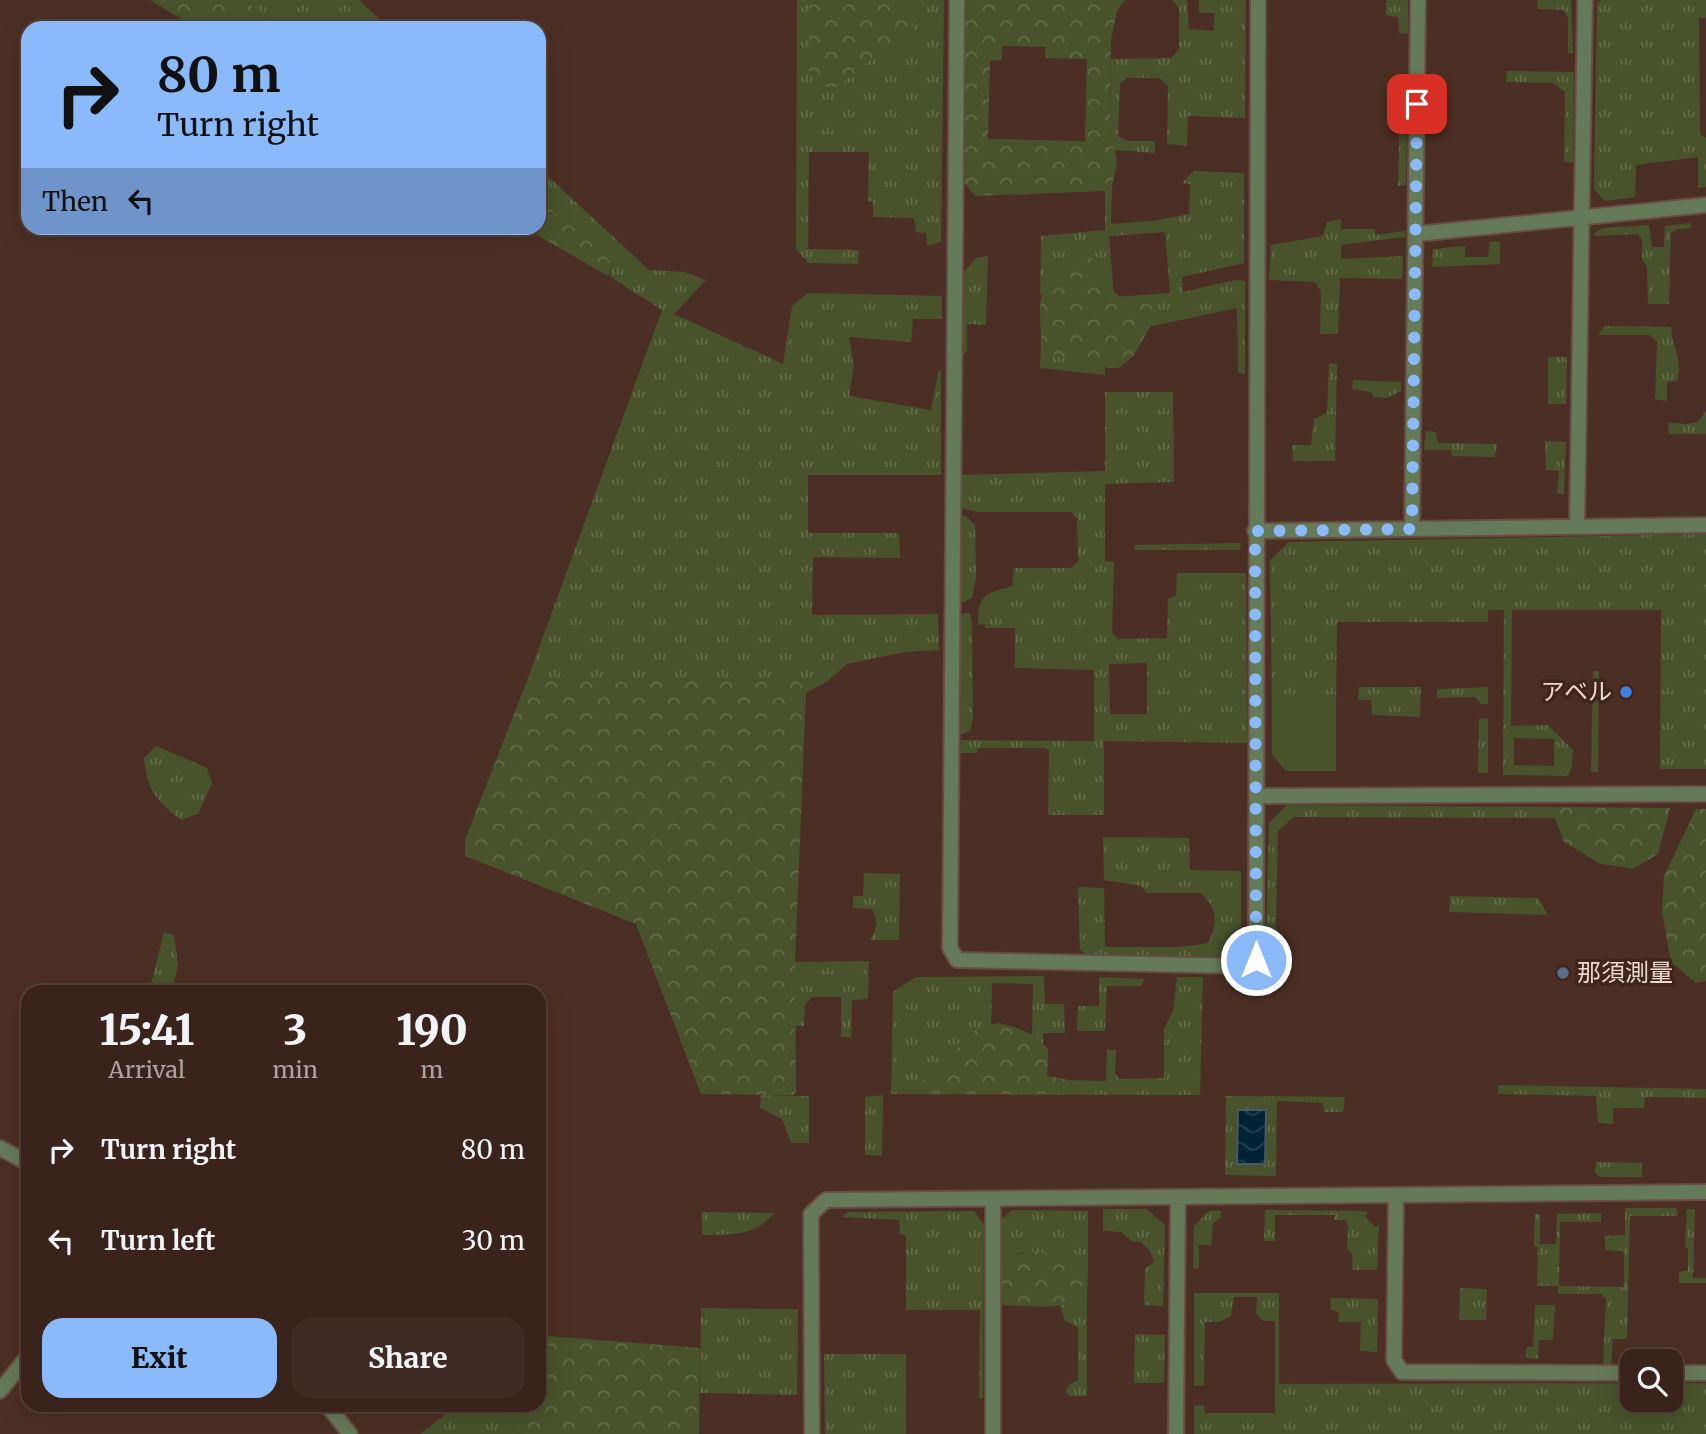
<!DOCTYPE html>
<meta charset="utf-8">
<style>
body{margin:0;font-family:Merriweather,"Noto Sans JP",serif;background:#402b24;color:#f1f3f6;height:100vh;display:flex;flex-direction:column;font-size:26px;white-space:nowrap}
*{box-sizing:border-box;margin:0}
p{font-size:23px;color:#aba4a3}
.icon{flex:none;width:38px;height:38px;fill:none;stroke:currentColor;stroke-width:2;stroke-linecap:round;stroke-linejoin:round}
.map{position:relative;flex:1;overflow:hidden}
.panel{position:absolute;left:21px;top:985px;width:525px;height:427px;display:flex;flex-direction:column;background:#39231b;border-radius:21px;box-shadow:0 7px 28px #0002,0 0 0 2px #53403a}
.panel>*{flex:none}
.guide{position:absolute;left:21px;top:21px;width:525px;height:214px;border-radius:21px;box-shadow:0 7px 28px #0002,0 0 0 2px #53403a;background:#8abafc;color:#111;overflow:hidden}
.buttons{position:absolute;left:1620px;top:1349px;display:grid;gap:14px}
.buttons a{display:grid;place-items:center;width:63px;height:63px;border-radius:14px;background:#39231b;box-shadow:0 7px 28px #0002,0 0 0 2px #53403a;font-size:35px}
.pin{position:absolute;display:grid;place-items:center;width:60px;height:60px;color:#fff;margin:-30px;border-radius:14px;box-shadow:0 4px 10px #0006}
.me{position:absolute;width:77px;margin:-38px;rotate:0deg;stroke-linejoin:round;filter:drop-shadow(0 0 5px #0008)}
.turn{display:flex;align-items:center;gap:24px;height:147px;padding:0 21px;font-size:32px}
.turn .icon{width:91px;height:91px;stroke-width:2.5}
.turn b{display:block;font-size:49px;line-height:60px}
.then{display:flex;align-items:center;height:66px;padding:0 21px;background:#0003;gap:14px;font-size:26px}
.eta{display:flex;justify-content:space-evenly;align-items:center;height:119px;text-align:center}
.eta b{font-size:42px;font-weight:800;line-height:49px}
.button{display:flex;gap:14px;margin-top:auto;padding:14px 21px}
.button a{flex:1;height:80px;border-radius:21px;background:#8abafc;color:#111;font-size:28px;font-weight:800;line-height:80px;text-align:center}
.button a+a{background:#402b24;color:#f1f3f6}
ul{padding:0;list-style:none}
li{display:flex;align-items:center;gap:21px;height:91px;padding:0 21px}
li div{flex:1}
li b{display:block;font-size:26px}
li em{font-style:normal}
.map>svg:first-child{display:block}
.grass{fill:url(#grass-tufts);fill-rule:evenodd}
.forest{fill:url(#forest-crowns);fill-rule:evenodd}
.park{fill:#48532b}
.water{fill:url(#water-waves);stroke:#465964;stroke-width:2}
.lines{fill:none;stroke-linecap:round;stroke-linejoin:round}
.street-casing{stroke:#694d43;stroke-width:18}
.street{stroke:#657a58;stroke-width:14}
.route{stroke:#8abafc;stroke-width:12;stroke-dasharray:0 21.6}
.shop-dot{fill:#3f7fe0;stroke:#41251b;stroke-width:2.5}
.service-dot{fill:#5c6f8a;stroke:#41251b;stroke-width:2.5}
.labels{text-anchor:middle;stroke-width:7;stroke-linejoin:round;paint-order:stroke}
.poi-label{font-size:24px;fill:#ebd8d1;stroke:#41251b;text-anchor:end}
</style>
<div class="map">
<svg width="1706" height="1434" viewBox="0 0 1706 1434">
<defs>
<pattern id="grass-tufts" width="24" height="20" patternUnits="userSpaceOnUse" patternTransform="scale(1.75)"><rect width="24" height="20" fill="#48532b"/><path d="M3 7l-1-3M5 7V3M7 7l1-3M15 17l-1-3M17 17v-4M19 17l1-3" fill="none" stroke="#636b49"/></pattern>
<pattern id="forest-crowns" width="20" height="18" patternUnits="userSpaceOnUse" patternTransform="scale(1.75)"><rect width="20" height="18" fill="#48532b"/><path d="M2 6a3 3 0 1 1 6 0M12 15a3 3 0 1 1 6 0" fill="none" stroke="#636b49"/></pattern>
<pattern id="water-waves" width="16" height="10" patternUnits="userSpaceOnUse" patternTransform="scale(1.75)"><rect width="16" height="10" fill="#002335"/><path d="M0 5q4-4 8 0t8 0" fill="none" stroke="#254251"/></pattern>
</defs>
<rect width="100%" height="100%" fill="#4c2f24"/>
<path class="grass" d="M243,0H359L389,28H285Z
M797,0H944L941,242L927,246L926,233L916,232L914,218L873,217V202L868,201L869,152H809L808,249L859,250L858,264L808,263L796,249Z
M1172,0H1187L1189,29L1213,31L1215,13H1199V0H1246L1245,118L1188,116L1187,146L1167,144L1168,86L1159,78H1127L1120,84L1118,136L1127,141H1155V153L1114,150L1110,129L1111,59L1171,58L1179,50V8Z
M1386,0H1408V34L1399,33L1398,17L1386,15Z
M1537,0H1571L1573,53H1568V17L1563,10L1538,9Z
M1602,0H1706V18H1699L1700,134L1706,138V187L1698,188V157L1636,165L1635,197L1605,201L1594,189L1597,3Z
M1507,71L1574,72L1573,163L1564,162L1565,92L1553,83L1506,82Z
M1400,104L1407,105L1406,185L1398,186Z
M539,168L649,270L684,272L706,280L674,314L783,364L792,306L808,293L942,296V319H913L911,342L849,337L854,366L849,396L931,410L938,373L941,370V475H808V533H899L900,558L813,557L812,615L938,614L939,650L905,652L847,664L829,680L806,693L797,678H528L662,310L609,276L613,265L602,252L539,199Z
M1194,171L1244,173V263L1182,277L1183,292L1235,280L1245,281V374L1238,373L1237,308L1105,336L1040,294L1041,236L1105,230V191L1112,187L1111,224L1153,221L1189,214L1190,184L1182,183ZM1165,232L1170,293L1114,297L1109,236Z
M1341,219V229H1375V235L1405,231V237L1341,245V259L1403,256L1402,279L1340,278L1338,334H1320L1321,291L1315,282L1269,280L1271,245L1323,236L1327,222Z
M1691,223V228L1678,229L1671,232L1669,304H1648L1647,267L1642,259V240L1638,234L1595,236L1594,233L1603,228L1649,225L1652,247H1664L1665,226Z
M1500,241V264L1432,267L1433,249L1465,246V257H1488L1490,242Z
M988,256L986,325L967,324V352L962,354L963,273L976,258Z
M1605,326L1671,327C1671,347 1684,360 1677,381L1667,382V401L1655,399L1657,342L1650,335H1598Z
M1041,342L1057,357L1092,359L1105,367V375L1040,368Z
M1548,357H1567L1566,404H1548Z
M1329,363L1337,364L1335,461H1293L1292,445H1311L1314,419L1327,413Z
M1353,380L1401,382V391L1387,398L1374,397L1371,392L1352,389Z
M1105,392H1173L1174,482L1105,484V561L1114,562L1112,633L1118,639L1167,638L1168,599L1176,595L1177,573H1246L1247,743L1104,741V815H1048L1049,750L1044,748H979L976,753H960L961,740L1094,741V670L1015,668V628H985V624L978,625C978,594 985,594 1012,586L1014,568H1071L1078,561L1077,518L1071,512H979L961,508L962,475L1105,471ZM1147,663V714H1110L1109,664Z
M1706,411V434H1669L1668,423L1688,424L1698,422Z
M1426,431L1436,432L1438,443L1497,444L1495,457L1452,456L1451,450H1424Z
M1545,441L1566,442L1564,494H1557L1559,471L1546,470Z
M961,515L967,517L975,525L976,577L972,598L961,603Z
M1706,534V769H1660L1661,610H1512L1511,726L1548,725L1573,750L1572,766L1568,776L1503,775L1504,610H1488V622H1337L1336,703H1272L1270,560L1289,542ZM1514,738L1554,739V766L1514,765Z
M1241,543L1240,550H1135L1134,545Z
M970,613L972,624L973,718L970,731L961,734V614Z
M1593,671H1599L1598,772H1591Z
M1359,687H1421L1420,717L1372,715L1371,700H1358Z
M1488,687V704H1481L1475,697L1437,698V689Z
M1488,718V773H1478L1479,719Z
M156,746L207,768L212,783L198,814L181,820C155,799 148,792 144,758Z
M1287,805L1558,807L1555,818L1294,817L1278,831L1275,978L1265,977L1269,823Z
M1103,837L1189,838L1190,870L1241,871V945L1229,957L1089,956L1080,950L1078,887L1104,888L1105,947H1181L1208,943C1218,921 1218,910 1201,893H1147L1141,886L1104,880Z
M864,873L900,874L899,940H870C877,928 879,921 872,909L853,908V896H863Z
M1450,896L1538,898L1548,915L1449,912Z
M164,932L174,935L178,965L172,992H149Z
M869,961L868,999L852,1000L851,1037H841V997H812L805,1005L804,1026H795V962Z
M1044,976L1045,1004H1064L1065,1033H1043V1044L1048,1049L1047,1076L1068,1080L1106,1081L1107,1049L1116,1050L1115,1073L1119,1079L1164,1078V1029L1173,1011L1177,977H1203L1200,1095L891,1094L893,992L916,977ZM992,983L1033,984L1032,1034L991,1033Z
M1099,977L1144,979L1141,986H1107L1105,1031H1077L1078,1006H1099Z
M1499,1085L1706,1089V1098L1645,1097L1644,1108H1613V1124L1598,1123L1596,1096L1498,1094Z
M761,1095L809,1096V1143H791L782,1119L760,1108Z
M883,1095L882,1156L865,1155V1097Z
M1226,1096L1345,1097L1343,1112H1324L1323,1103L1277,1101L1276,1176L1225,1175Z
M1596,1162L1642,1163V1177H1601L1595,1173Z
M1625,1208H1677L1678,1216H1630L1627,1339H1613L1611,1365H1603L1606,1299L1601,1294H1558V1286H1537L1538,1248L1534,1245L1535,1214H1540V1244H1556L1557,1214L1601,1213V1222H1560L1559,1286L1624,1287V1255L1622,1251L1605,1250V1236L1625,1235Z
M1103,1209H1146L1165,1225L1163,1306L1144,1305L1145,1269L1154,1262L1150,1251L1141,1242L1132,1241L1121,1232L1103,1231Z
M1687,1209H1695L1693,1278H1706V1283H1679V1272L1688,1271V1249L1685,1246Z
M1013,1210L1088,1211V1266C1077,1259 1069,1259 1057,1257C1031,1251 1015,1246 999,1271L1000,1220Z
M1265,1210L1365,1211L1368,1213L1365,1216L1375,1227L1379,1225L1377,1270H1353L1352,1254L1347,1248L1348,1228L1346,1220H1334L1335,1215H1275V1241H1264Z
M974,1211L984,1225L983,1398L979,1399L980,1310H906V1236L900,1234L899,1220L842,1217L848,1212Z
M1209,1211H1221V1217L1213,1223L1211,1245H1199V1268L1193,1269L1194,1226Z
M702,1212L774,1213C755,1237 730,1234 702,1235Z
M1460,1288L1487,1289L1486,1320H1459Z
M1194,1293H1279V1384L1633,1383V1400H1671V1383H1706V1434H1194V1406L1204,1405L1205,1413H1275V1321H1263L1256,1313L1257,1297H1234L1231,1316L1219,1322H1205L1204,1385L1194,1386Z
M1087,1296V1396H1069L1066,1391L1069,1385L1078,1380V1327L1065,1321L1060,1305L1082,1303Z
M1330,1298L1378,1299L1377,1352L1360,1351L1361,1322H1338L1339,1312L1331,1310Z
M1535,1305H1555L1553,1340H1539L1538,1359L1525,1358L1527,1347H1533Z
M701,1308L798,1309L797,1395L700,1393Z
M1135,1334L1165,1335L1164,1383H1134Z
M824,1354H906V1434H825Z
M457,1405H499L519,1434H420Z"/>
<path class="forest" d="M150,0H243L285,28H196Z
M809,0H899L909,12L915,36L904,49L872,59L837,87H818L809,71Z
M963,0H1125L1117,11L1111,40L1110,129L1117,162L1112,187L1105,191L975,196L963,181ZM1002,46L1045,47L1046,58L1087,59L1085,141L988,139L990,61L1001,60Z
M539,199L602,252L613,265L608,276L525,228H539Z
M1091,258C1107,267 1104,288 1122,298C1129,302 1142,301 1151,301L1155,319L1133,356L1119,368L1102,367L1092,359L1057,357L1041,342C1040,301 1035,291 1065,261Z
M528,678H797L806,693L795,962L796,1092L793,1095L701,1094L636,924L465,856V840Z
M1558,807L1670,808L1658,854L1633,869L1601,864L1564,842L1555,818Z
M1696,809H1706V981L1696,983L1671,962L1662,911L1664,876Z
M1000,1023C1014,1027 1038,1034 1046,1047C1050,1054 1047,1068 1047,1076L1068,1080L1071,1094H915C918,1077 931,1076 945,1073C959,1045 967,1026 1000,1023Z
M1036,1251L1078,1260L1088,1266L1087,1296L1082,1303L1045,1307L1004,1305C999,1297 999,1292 999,1283C999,1257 1014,1254 1036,1251Z
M549,1336L700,1348L699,1434H519L499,1405H539V1343Z"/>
<path class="park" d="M1272,703H1336V771H1286L1272,755Z"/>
<path class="water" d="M1238,1110H1266L1265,1164H1237Z"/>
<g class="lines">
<defs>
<path id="street" d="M957,0L950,948L957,960L1243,966L1256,960L1258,0
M1416,234L1706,205
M1577,526L1585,0
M1412,529L1418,0
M1255,531L1706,525
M1257,796L1706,794
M0,1148L28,1163
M1396,1195L1394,1360L1402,1372L1633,1373
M993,1199V1434
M1671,1373H1706
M0,1391L28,1356
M327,1405L350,1434
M812,1434L811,1214L826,1200L1706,1192
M1176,1434L1178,1197"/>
</defs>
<use href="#street" class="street-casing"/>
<use href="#street" class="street"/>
</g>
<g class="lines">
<path class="route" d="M1256,960L1255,531L1412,529L1417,104"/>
</g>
<circle class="shop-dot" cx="1626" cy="692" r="7"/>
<circle class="service-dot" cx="1563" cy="973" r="7"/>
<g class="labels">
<g class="poi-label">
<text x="1612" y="700">アベル</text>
<text x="1577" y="981" text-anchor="start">那須測量</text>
</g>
</g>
</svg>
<div class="buttons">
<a><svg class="icon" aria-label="search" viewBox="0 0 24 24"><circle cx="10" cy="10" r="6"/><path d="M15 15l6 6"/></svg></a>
</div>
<div class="pin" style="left:1417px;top:104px;background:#d93025"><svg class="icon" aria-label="arrive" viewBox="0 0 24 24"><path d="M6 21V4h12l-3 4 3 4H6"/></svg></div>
<svg class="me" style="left:1256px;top:960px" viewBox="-20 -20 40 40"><circle r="17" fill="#8abafc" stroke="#fff" stroke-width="3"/><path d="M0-11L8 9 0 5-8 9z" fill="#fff"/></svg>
<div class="guide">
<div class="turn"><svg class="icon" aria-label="right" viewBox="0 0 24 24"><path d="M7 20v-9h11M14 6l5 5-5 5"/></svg><div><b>80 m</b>Turn right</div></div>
<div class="then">Then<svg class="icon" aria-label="left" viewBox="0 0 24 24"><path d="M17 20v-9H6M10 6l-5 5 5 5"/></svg></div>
</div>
<section class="panel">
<div class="eta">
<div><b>15:41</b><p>Arrival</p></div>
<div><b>3</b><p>min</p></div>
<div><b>190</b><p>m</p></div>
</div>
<ul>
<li><svg class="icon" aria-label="right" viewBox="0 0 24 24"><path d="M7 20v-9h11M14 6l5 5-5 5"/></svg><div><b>Turn right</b></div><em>80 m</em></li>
<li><svg class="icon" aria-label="left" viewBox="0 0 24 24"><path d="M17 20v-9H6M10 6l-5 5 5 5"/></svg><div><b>Turn left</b></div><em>30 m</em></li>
</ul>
<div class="button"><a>Exit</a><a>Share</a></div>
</section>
</div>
